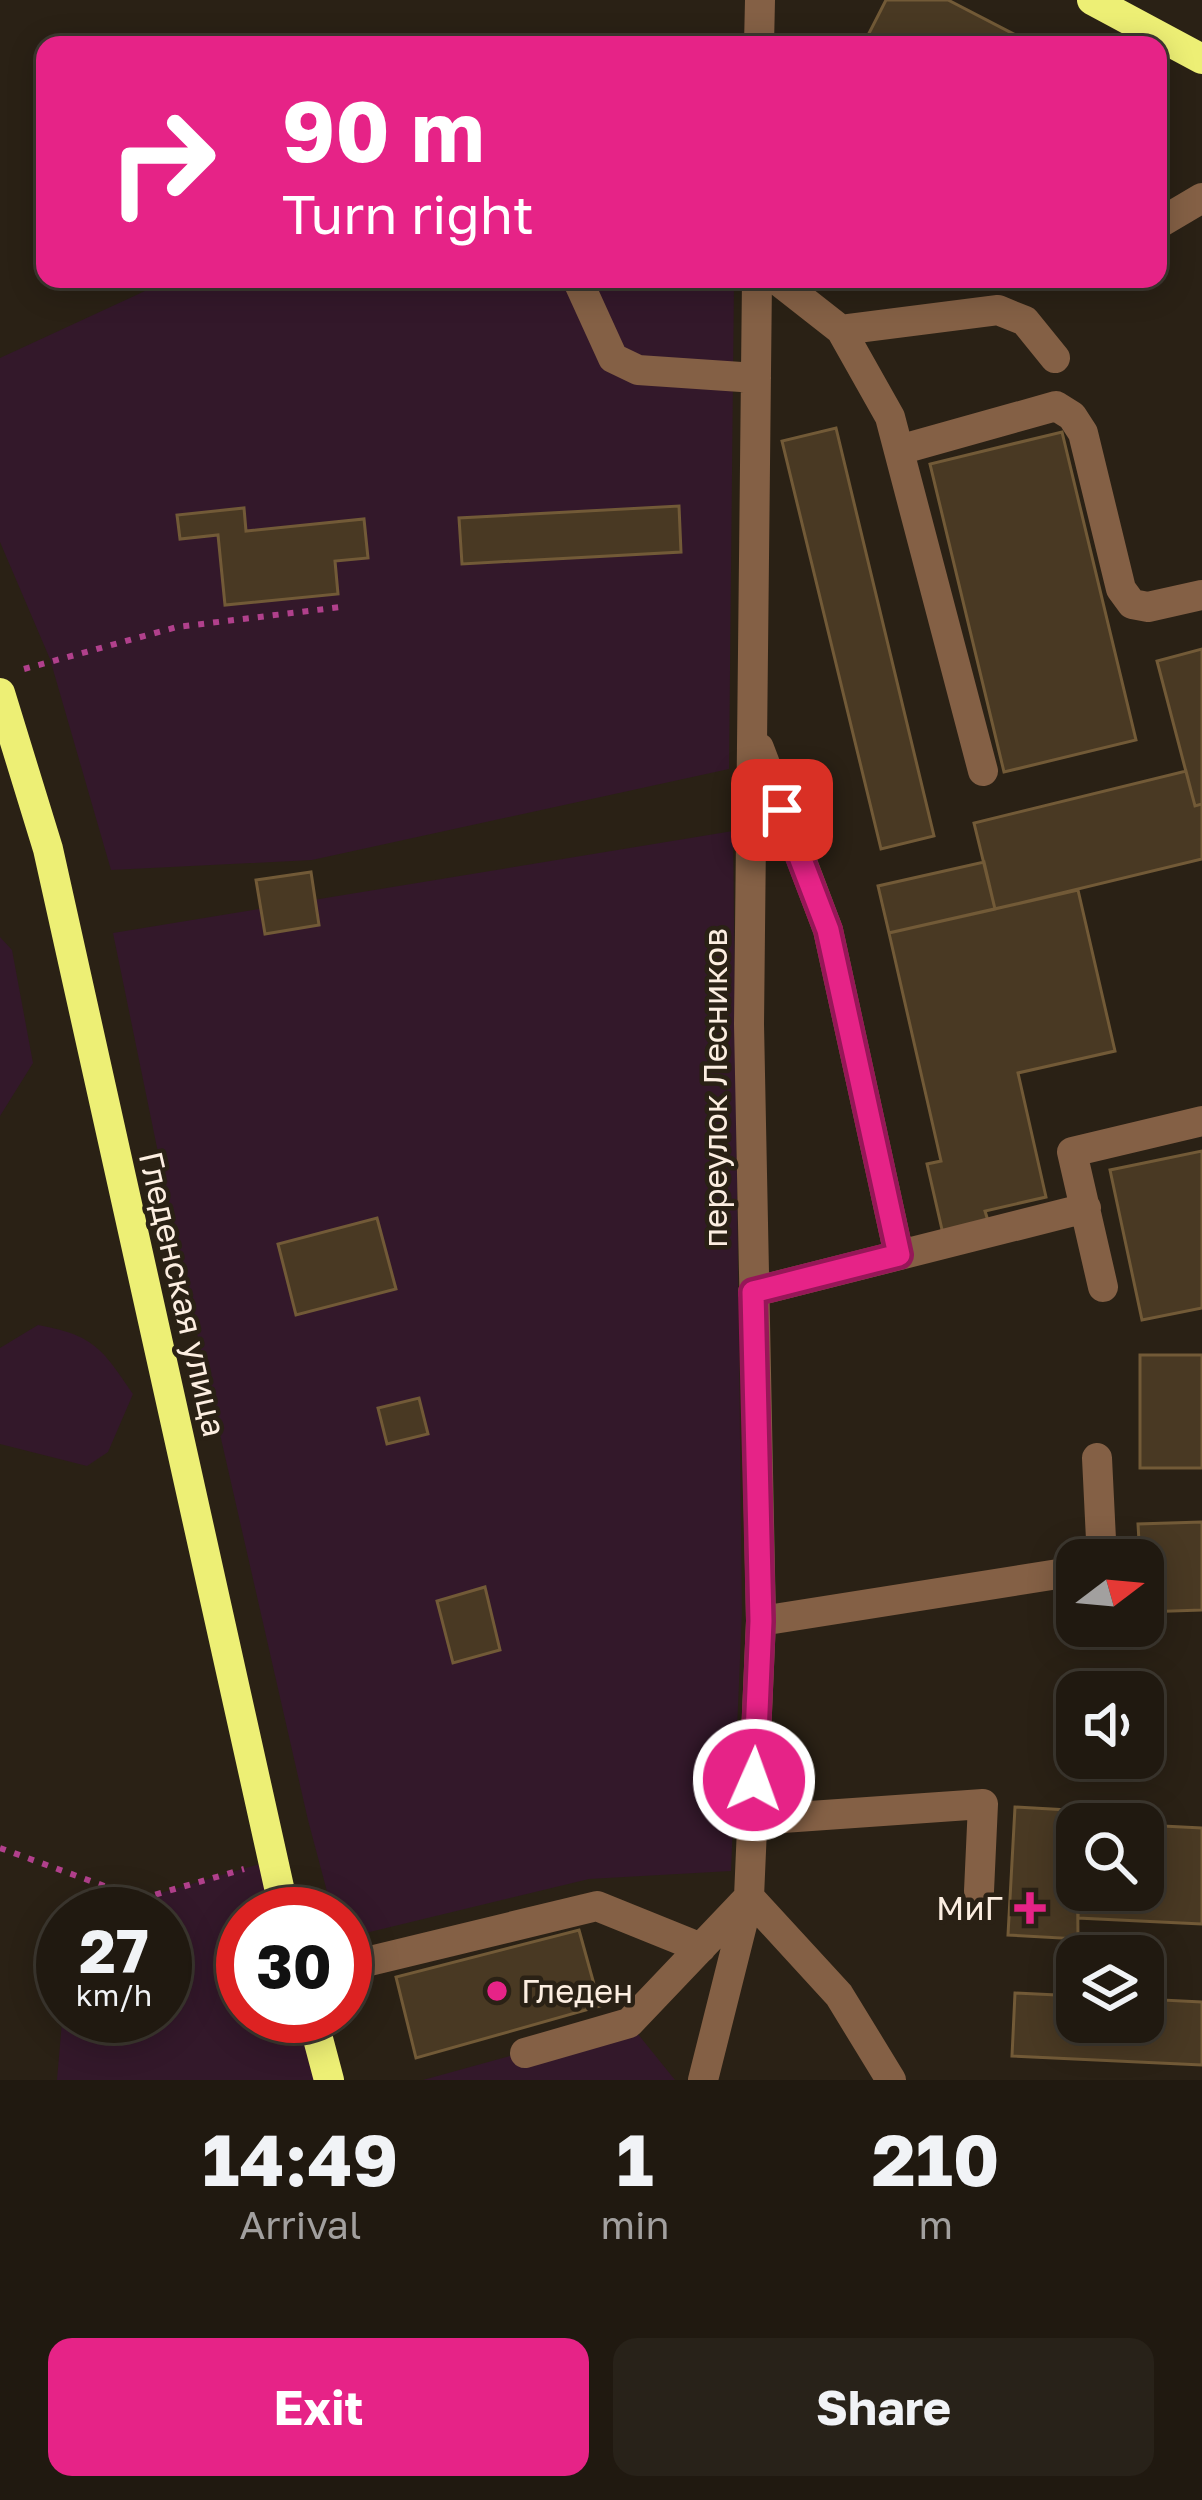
<!DOCTYPE html>
<meta charset="utf-8">
<style>
body{margin:0;font-family:"Golos Text",sans-serif;background:#282219;color:#f1f3f6;height:100vh;display:flex;flex-direction:column;font-size:45px;white-space:nowrap}
*{box-sizing:border-box;margin:0}
p{font-size:39px;color:#a2a09f}
.icon{flex:none;width:66px;height:66px;fill:none;stroke:currentColor;stroke-width:2;stroke-linecap:round;stroke-linejoin:round}
.map{position:relative;height:2080px;overflow:hidden}
.panel{display:flex;flex-direction:column;background:#201910;flex:1}
.panel>*{flex:none}
.banner{position:absolute;left:36px;top:36px;width:1131px;height:252px;border-radius:24px;box-shadow:0 6px 30px #0003,0 0 0 3px #3d3830;background:#e62387;color:#fff;overflow:hidden}
.needle{width:78px;rotate:74deg}
.buttons{position:absolute;left:1056px;top:1539px;display:grid;gap:24px}
.buttons a{display:grid;place-items:center;width:108px;height:108px;border-radius:24px;background:#201910;box-shadow:0 6px 30px #0003,0 0 0 3px #3d3830;font-size:60px}
.speed{position:absolute;left:36px;top:1887px;display:flex;gap:24px;font-size:60px;font-weight:700;text-align:center}
.speed>*{display:grid;place-content:center;width:156px;height:156px;border-radius:50%;background:#201910;box-shadow:0 6px 30px #0003,0 0 0 3px #3d3830;line-height:1}
.speed small{font-size:30px;font-weight:400}
.speed .limit{border:18px solid #d22;background:#fff;color:#111}
.pin{position:absolute;display:grid;place-items:center;width:102px;height:102px;color:#fff;margin:-51px;border-radius:24px;box-shadow:0 6px 18px #0006}
.me{position:absolute;width:132px;margin:-66px;rotate:2deg;stroke-linejoin:round;filter:drop-shadow(0 0 9px #0008)}
.turn{display:flex;align-items:center;gap:42px;height:252px;padding:0 48px;font-size:54px}
.turn .icon{width:156px;height:156px;stroke-width:2.5}
.turn b{display:block;font-size:84px;line-height:102px}
.eta{display:flex;justify-content:space-evenly;align-items:center;height:204px;text-align:center}
.eta b{font-size:72px;font-weight:700;line-height:84px}
.action{display:flex;gap:24px;margin-top:auto;padding:24px 48px}
.action a{flex:1;height:138px;border-radius:24px;background:#e62387;color:#fff;font-size:48px;font-weight:700;line-height:138px;text-align:center}
.action a+a{background:#282219;color:#f1f3f6}
.map>svg:first-child{display:block}
.green{fill:#33182a}
.building{fill:#493923;stroke:#725a37;stroke-width:3}
.lines{fill:none;stroke-linecap:round;stroke-linejoin:round}
.path{stroke:#b1408c;stroke-width:6;stroke-dasharray:6 9;stroke-linecap:butt}
.minor{stroke:#846045;stroke-width:30}
.major{stroke:#edef75;stroke-width:30}
.route-casing{stroke:#961758;stroke-width:30}
.route{stroke:#e62387;stroke-width:21}
.poi-dot{fill:#e62387;stroke:#2a2115;stroke-width:4.5}
.labels{text-anchor:middle;stroke-width:9;stroke-linejoin:round;paint-order:stroke}
.street-label{font-size:33px;fill:#fceee1;stroke:#2a2115}
.poi-label{font-size:33px;fill:#fceee1;stroke:#2a2115;text-anchor:end}
</style>
<div class="map">
<svg width="1202" height="2080" viewBox="0 0 1202 2080">
<rect width="100%" height="100%" fill="#2a2115"/>
<path class="green" d="M171,279H734L729,769L312,860L111,870L50,659L0,542V358Z
M733,831L742,1612L731,1871L589,1879L345,1938V1914H333L308,1820L178,1250L113,933Z
M0,937L12,950L33,1063L0,1116Z
M38,1325C93,1335 102,1348 133,1394L108,1452L87,1466L0,1444V1348Z
M270,1861L285,1914H243V2016H312L329,2080H57L63,2010V2016H165V1914H94L104,1886L140,1899Z
M629,2023L675,2080H423Z"/>
<path class="building" d="M886,0H948L1035,45H863Z
M836,428L934,836L881,849L782,441Z
M1062,432L1136,740L1004,772L930,464Z
M679,506L681,552L462,564L459,518Z
M244,508L246,531L364,519L368,558L335,561L338,594L225,605L218,535L180,539L177,515Z
M1202,649V804L1195,806L1157,661Z
M1186,771L1195,806L1202,804V859L995,909L974,823Z
M984,862L995,909L889,933L878,886Z
M311,872L319,925L265,934L256,880Z
M1078,890L1115,1051L1018,1073L1046,1197L985,1211L989,1224L943,1234L927,1164L941,1161L889,933Z
M1202,1151V1308L1142,1320L1110,1170Z
M377,1218L396,1289L296,1315L278,1244Z
M1140,1355H1202V1468H1140Z
M419,1398L428,1434L387,1444L378,1408Z
M1202,1522V1610L1143,1612L1138,1524Z
M485,1587L500,1650L453,1663L437,1601Z
M1015,1807L1085,1811L1082,1824H1077L1078,1939L1008,1935Z
M1143,1825L1202,1828V1924L1078,1918L1079,1890H1143Z
M579,1930L600,2006L416,2058L396,1977Z
M1015,1993L1077,1996V2022H1143V1999L1202,2002V2065L1012,2056Z"/>
<g class="lines">
<path class="path" d="M24,669L177,627L341,607
M0,1848L140,1899L244,1869"/>
<path class="minor" d="M759,45L760,0
M1158,224L1202,198
M577,279L613,358L638,370L756,378
M776,279L841,330L890,417L983,771
M841,330L998,310L1025,321L1055,358
M899,450L1056,406L1072,416L1083,433L1121,589L1132,604L1148,607L1202,595
M759,748L828,930L899,1255
M1103,1287L1072,1152L1202,1121
M753,1292L1086,1208
M1097,1458L1102,1560
M761,1621L1077,1571
M753,1820L983,1804L979,1891
M749,1897L839,1995L891,2080
M345,1967L597,1906L701,1948
M525,2053L629,2023L749,1897
M703,2080L749,1897L761,1621L749,1024L757,279"/>
<path class="major" d="M1092,0L1202,59
M0,693L48,849L285,1914
M312,2016L329,2080"/>
</g>
<g class="lines">
<defs>
<path id="route" d="M754,1780L761,1621L753,1292L899,1255L828,930L782,810"/>
</defs>
<use href="#route" class="route-casing"/>
<use href="#route" class="route"/>
</g>
<g class="poi-dot">
<path d="M1024 1890h12v12h12v12h-12v12h-12v-12h-12v-12h12z"/>
<circle cx="497" cy="1991" r="12"/>
</g>
<g class="labels">
<g class="street-label">
<text transform="translate(715 1088) rotate(-90)" y="12">переулок Лесников</text>
<text transform="translate(183 1294) rotate(77)" y="12">Гледенская улица</text>
</g>
<g class="poi-label">
<text x="1003" y="1920">МиГ</text>
<text x="521" y="2003" text-anchor="start">Гледен</text>
</g>
</g>
</svg>
<div class="buttons">
<a><svg class="needle" viewBox="-14 -14 28 28"><path d="M0-13l5 13h-10z" fill="#e53935"/><path d="M0 13l5-13h-10z" fill="#a2a09f"/></svg></a>
<a><svg class="icon" aria-label="sound" viewBox="0 0 24 24"><path d="M4 9h4l5-4v14l-5-4H4zM17 9q2 3 0 6"/></svg></a>
<a><svg class="icon" aria-label="search" viewBox="0 0 24 24"><circle cx="10" cy="10" r="6"/><path d="M15 15l6 6"/></svg></a>
<a><svg class="icon" aria-label="layers" viewBox="0 0 24 24"><path d="M12 4l9 5-9 5-9-5zM3 14l9 5 9-5"/></svg></a>
</div>
<div class="speed"><div>27<small>km/h</small></div><div class="limit">30</div></div>
<div class="pin" style="left:782px;top:810px;background:#d93025"><svg class="icon" aria-label="arrive" viewBox="0 0 24 24"><path d="M6 21V4h12l-3 4 3 4H6"/></svg></div>
<svg class="me" style="left:754px;top:1780px" viewBox="-20 -20 40 40"><circle r="17" fill="#e62387" stroke="#fff" stroke-width="3"/><path d="M0-11L8 9 0 5-8 9z" fill="#fff"/></svg>
<div class="banner">
<div class="turn"><svg class="icon" aria-label="right" viewBox="0 0 24 24"><path d="M7 20v-9h11M14 6l5 5-5 5"/></svg><div><b>90 m</b>Turn right</div></div>
</div>
</div>
<section class="panel">
<div class="eta">
<div><b>14:49</b><p>Arrival</p></div>
<div><b>1</b><p>min</p></div>
<div><b>210</b><p>m</p></div>
</div>
<div class="action"><a>Exit</a><a>Share</a></div>
</section>
